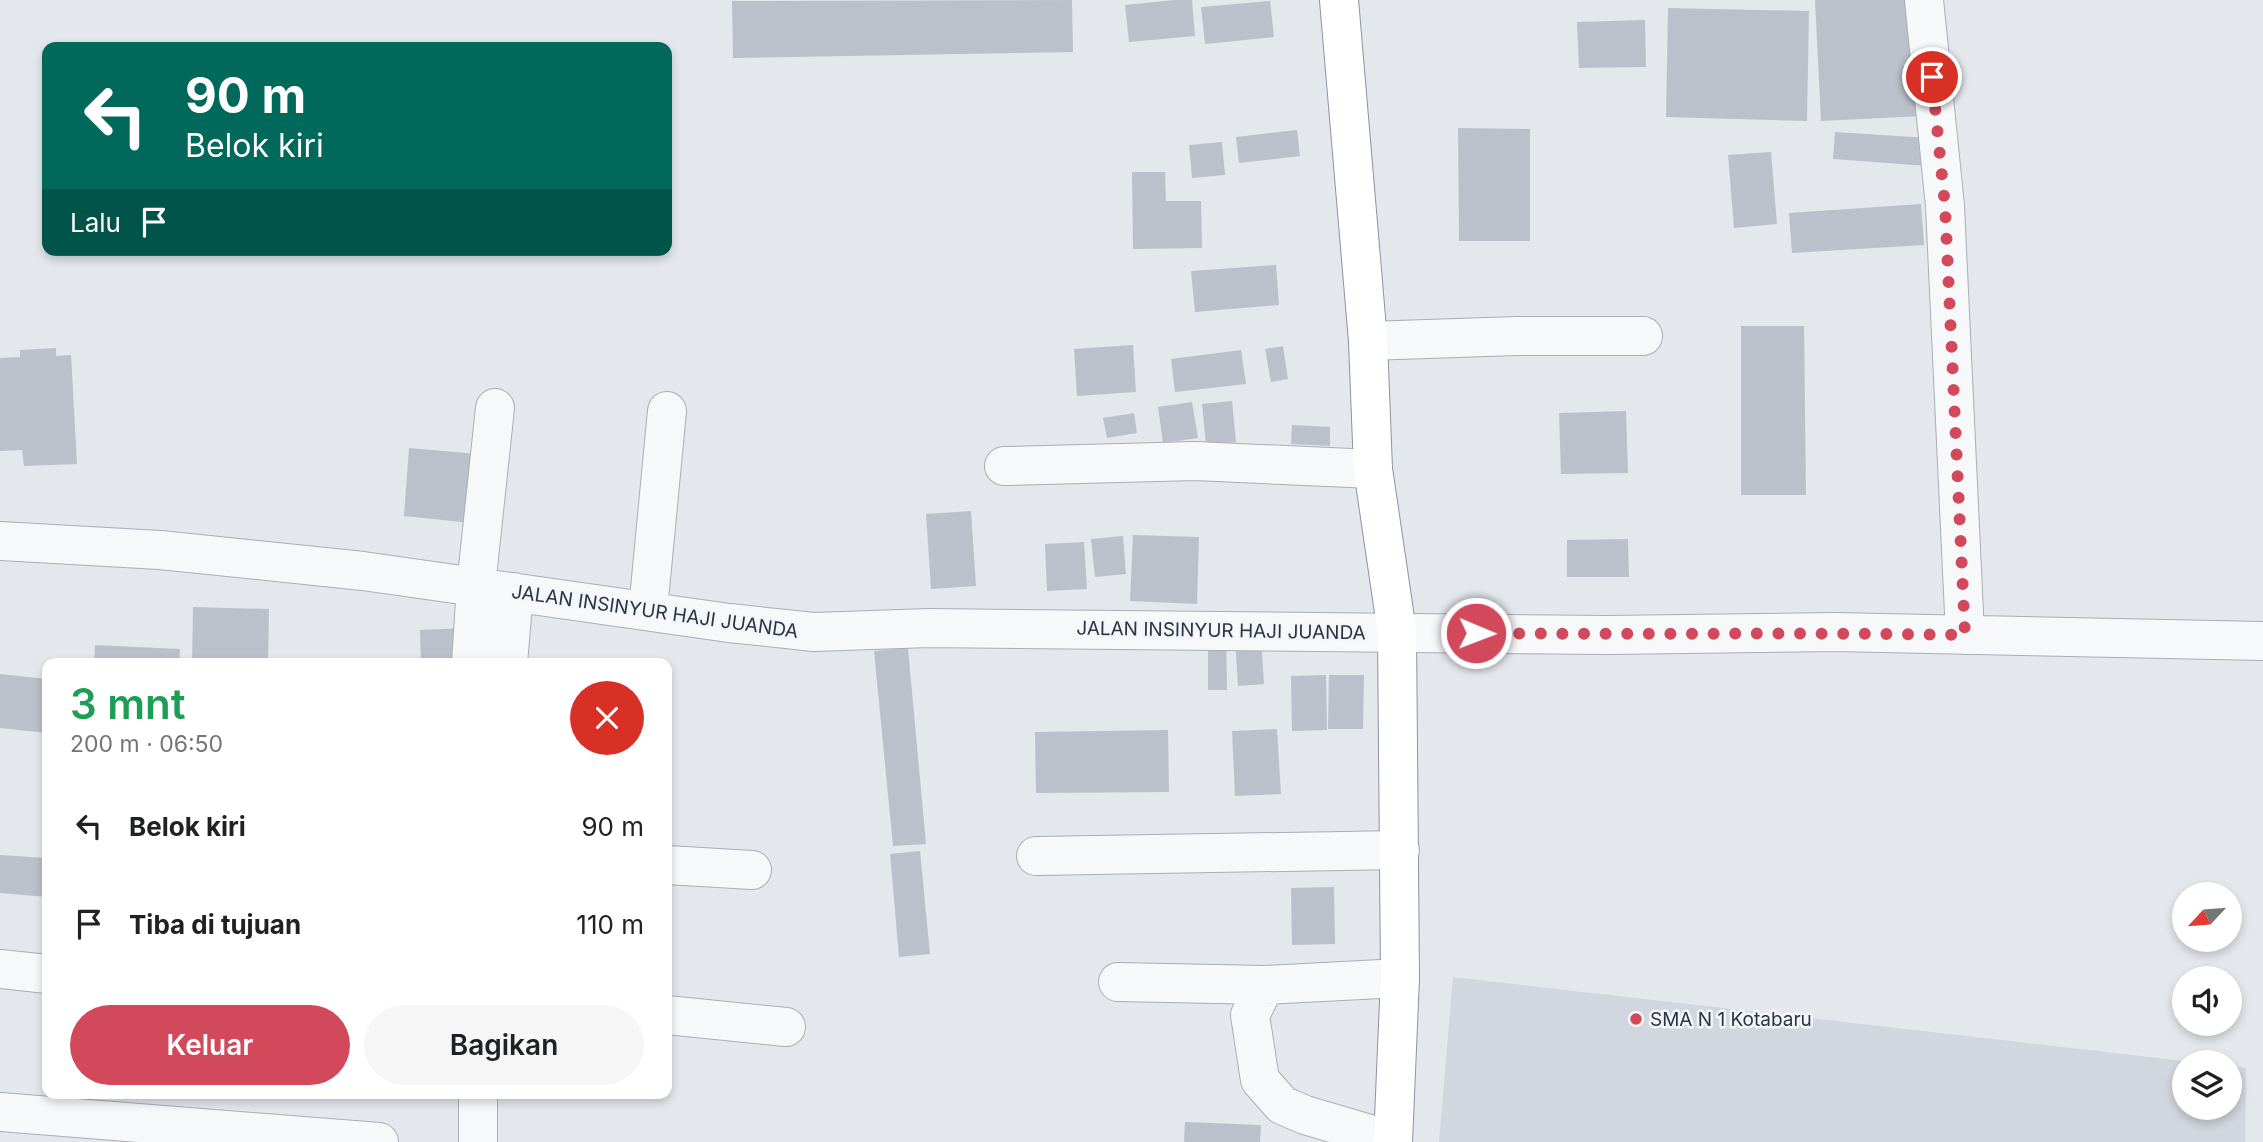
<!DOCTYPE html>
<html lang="id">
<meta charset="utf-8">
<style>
body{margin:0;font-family:Inter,sans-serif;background:#f6f6f6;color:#202124;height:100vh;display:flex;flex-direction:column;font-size:26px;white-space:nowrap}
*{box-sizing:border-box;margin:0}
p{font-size:23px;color:#757577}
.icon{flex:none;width:38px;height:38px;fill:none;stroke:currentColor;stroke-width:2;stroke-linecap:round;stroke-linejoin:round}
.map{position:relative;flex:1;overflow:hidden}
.drawer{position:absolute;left:42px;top:658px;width:630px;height:441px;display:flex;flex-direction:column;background:#fff;border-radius:14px;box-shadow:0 4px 10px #0003}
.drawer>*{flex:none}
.guide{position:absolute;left:42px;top:42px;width:630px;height:214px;border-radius:14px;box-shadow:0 4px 10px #0003;background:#00695c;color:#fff;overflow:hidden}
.needle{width:46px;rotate:244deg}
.controls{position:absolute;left:2172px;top:882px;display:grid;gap:14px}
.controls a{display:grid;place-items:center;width:70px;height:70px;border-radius:50%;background:#fff;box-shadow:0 4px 10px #0003;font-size:35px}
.pin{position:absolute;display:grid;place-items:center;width:60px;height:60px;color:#fff;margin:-30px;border:4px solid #fff;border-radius:50%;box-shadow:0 2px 7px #0007}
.me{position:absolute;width:77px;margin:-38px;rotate:91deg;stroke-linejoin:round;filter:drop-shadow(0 0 5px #0008)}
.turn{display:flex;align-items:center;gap:24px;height:147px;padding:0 28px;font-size:32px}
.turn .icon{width:91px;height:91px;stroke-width:2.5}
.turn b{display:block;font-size:49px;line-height:60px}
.then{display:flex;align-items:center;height:66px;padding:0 28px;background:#0003;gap:14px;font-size:26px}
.round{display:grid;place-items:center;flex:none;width:74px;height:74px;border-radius:37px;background:#f6f6f6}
.headline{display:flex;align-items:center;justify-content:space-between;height:119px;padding:0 28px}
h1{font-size:42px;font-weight:600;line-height:52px;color:#1e9e55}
.primary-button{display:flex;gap:14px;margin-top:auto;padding:14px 28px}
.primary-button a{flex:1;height:80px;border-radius:42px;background:#d1495b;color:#fff;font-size:28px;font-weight:600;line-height:80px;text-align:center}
.primary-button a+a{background:#f6f6f6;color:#202124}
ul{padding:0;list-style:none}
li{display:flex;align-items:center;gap:21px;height:98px;padding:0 28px}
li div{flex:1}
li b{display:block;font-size:26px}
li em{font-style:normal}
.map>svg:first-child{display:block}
.built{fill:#d2d6de}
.building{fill:#bbc0ca}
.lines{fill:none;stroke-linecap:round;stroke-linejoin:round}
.minor-casing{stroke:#a9aeb7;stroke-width:40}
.highway-casing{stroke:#8b94a3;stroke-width:40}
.minor{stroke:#f7f8fa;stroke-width:38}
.highway{stroke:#fff;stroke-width:38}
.route{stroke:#d1495b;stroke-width:12;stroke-dasharray:0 21.6}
.poi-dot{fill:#d1495b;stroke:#f4f6f9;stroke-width:2.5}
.labels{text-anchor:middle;stroke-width:5;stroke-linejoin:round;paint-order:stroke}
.street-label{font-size:19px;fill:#2b3445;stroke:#f4f6f9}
.poi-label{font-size:19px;fill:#2b3445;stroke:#f4f6f9;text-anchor:start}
</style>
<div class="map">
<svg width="2263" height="1142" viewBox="0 0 2263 1142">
<rect width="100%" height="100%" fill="#e4e7ec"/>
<path class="built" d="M1453,977L2193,1062H2184V1108H2230V1066L2246,1068L2245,1142H1439Z"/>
<path class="building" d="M1072,0L1073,52L733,58L732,1Z
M1175,0H1192L1195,36L1129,42L1125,5Z
M1815,0H1917L1923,116L1821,121Z
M1270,1L1274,37L1205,44L1201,7Z
M1668,8L1809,11L1807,121L1666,117Z
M1645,20L1646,67L1579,68L1577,22Z
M1458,128L1530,129V241H1459Z
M1297,130L1300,156L1239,163L1236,137Z
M1835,132L1929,138L1928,166L1833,159Z
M1222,142L1225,175L1192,178L1189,145Z
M1771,152L1777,224L1734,228L1728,155Z
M1132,172H1165L1166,201H1201L1202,248L1133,249Z
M1921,204L1924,245L1792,253L1789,213Z
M1276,265L1279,305L1195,312L1191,271Z
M1741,326H1804L1806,495H1741Z
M1133,345L1136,392L1077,396L1074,349Z
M1283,346L1288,379L1271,382L1265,349Z
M56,348V356L71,355L77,464L24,466L22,450L0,451V358L20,357V350Z
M1241,350L1246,384L1175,392L1171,359Z
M1232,401L1236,442L1206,445L1202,404Z
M1192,402L1198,438L1163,443L1158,407Z
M1626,411L1628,473L1561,474L1559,413Z
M1134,413L1137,433L1107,438L1103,418Z
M1292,425L1330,427V446L1291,444Z
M409,448L477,454L472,523L404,516Z
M971,511L976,586L931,589L926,514Z
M1133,535L1199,537L1197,604L1130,601Z
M1123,536L1126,574L1095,577L1091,539Z
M1628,539L1629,577H1567V540Z
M1084,542L1087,589L1047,591L1045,544Z
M193,607L269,609L268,663H192Z
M464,628L465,663H421L420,630Z
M1208,637H1226L1227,690H1208Z
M1261,637L1264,684L1238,686L1235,639Z
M95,645L180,649L179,663H94Z
M908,648L926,844L893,846L874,651Z
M0,674L47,679V733L0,728Z
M1326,675L1327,730L1292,731L1291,676Z
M1329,675H1364L1363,729H1328Z
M1277,729L1281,794L1235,796L1232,731Z
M1168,730L1169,792L1036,793L1035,732Z
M920,851L930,954L899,957L890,854Z
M0,855L47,858V897L0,893Z
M1334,887L1335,944L1292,945L1291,888Z
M1185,1122L1261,1125L1260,1142H1184Z"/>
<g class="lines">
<defs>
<path id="minor" d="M1924,0L1945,206L1965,635
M1368,341L1517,336H1643
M1004,466L1195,461L1373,469
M0,541L160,550L363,571L729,623L814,632L929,628L1608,635L1836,632L2263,641
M648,610L667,411
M471,663L476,586L495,408
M508,663L514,592
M1036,856L1400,850
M667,865L752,870
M0,969L47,974
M1118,982L1265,985L1400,978
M1265,985L1250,1015L1260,1080L1282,1105L1305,1115L1393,1141
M667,1015L786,1027
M0,1112L379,1142
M478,1142V1094"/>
<path id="highway" d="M1339,0L1368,341L1373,469L1397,632L1400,978L1393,1142"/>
</defs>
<use href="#minor" class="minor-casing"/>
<use href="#highway" class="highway-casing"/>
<use href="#minor" class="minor"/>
<use href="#highway" class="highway"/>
</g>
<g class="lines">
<path class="route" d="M1476,633C1639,635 1802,632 1965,635L1945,206L1932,77"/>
</g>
<circle class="poi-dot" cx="1636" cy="1019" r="7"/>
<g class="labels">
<g class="street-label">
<text transform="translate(655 611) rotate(8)" y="7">JALAN INSINYUR HAJI JUANDA</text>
<text transform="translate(1221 630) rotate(1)" y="7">JALAN INSINYUR HAJI JUANDA</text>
</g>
<g class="poi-label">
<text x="1650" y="1026">SMA N 1 Kotabaru</text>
</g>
</g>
</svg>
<div class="controls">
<a><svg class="needle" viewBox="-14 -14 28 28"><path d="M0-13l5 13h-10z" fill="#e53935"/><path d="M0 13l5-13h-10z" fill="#757577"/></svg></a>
<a><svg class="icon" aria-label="sound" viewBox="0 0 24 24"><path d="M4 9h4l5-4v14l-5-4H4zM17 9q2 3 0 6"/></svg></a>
<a><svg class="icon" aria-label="layers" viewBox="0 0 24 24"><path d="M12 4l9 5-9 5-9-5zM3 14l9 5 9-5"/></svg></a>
</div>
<div class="pin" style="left:1932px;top:77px;background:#d93025"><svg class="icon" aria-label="arrive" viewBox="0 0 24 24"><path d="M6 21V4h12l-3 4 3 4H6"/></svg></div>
<svg class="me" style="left:1476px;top:633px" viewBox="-20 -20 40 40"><circle r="17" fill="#d1495b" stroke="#fff" stroke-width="3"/><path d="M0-11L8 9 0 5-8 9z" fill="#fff"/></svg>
<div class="guide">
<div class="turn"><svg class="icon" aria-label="left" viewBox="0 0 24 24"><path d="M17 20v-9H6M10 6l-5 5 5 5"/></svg><div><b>90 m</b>Belok kiri</div></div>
<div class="then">Lalu<svg class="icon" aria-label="arrive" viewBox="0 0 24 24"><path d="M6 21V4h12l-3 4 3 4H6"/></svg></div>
</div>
<section class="drawer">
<div class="headline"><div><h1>3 mnt</h1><p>200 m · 06:50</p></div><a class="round" style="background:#d93025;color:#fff"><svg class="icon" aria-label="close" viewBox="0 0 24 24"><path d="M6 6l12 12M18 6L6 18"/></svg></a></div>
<ul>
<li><svg class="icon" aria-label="left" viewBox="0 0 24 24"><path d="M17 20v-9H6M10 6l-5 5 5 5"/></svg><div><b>Belok kiri</b></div><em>90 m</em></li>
<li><svg class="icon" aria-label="arrive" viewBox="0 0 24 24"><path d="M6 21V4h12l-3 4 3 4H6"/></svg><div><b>Tiba di tujuan</b></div><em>110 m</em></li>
</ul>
<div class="primary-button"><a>Keluar</a><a>Bagikan</a></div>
</section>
</div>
